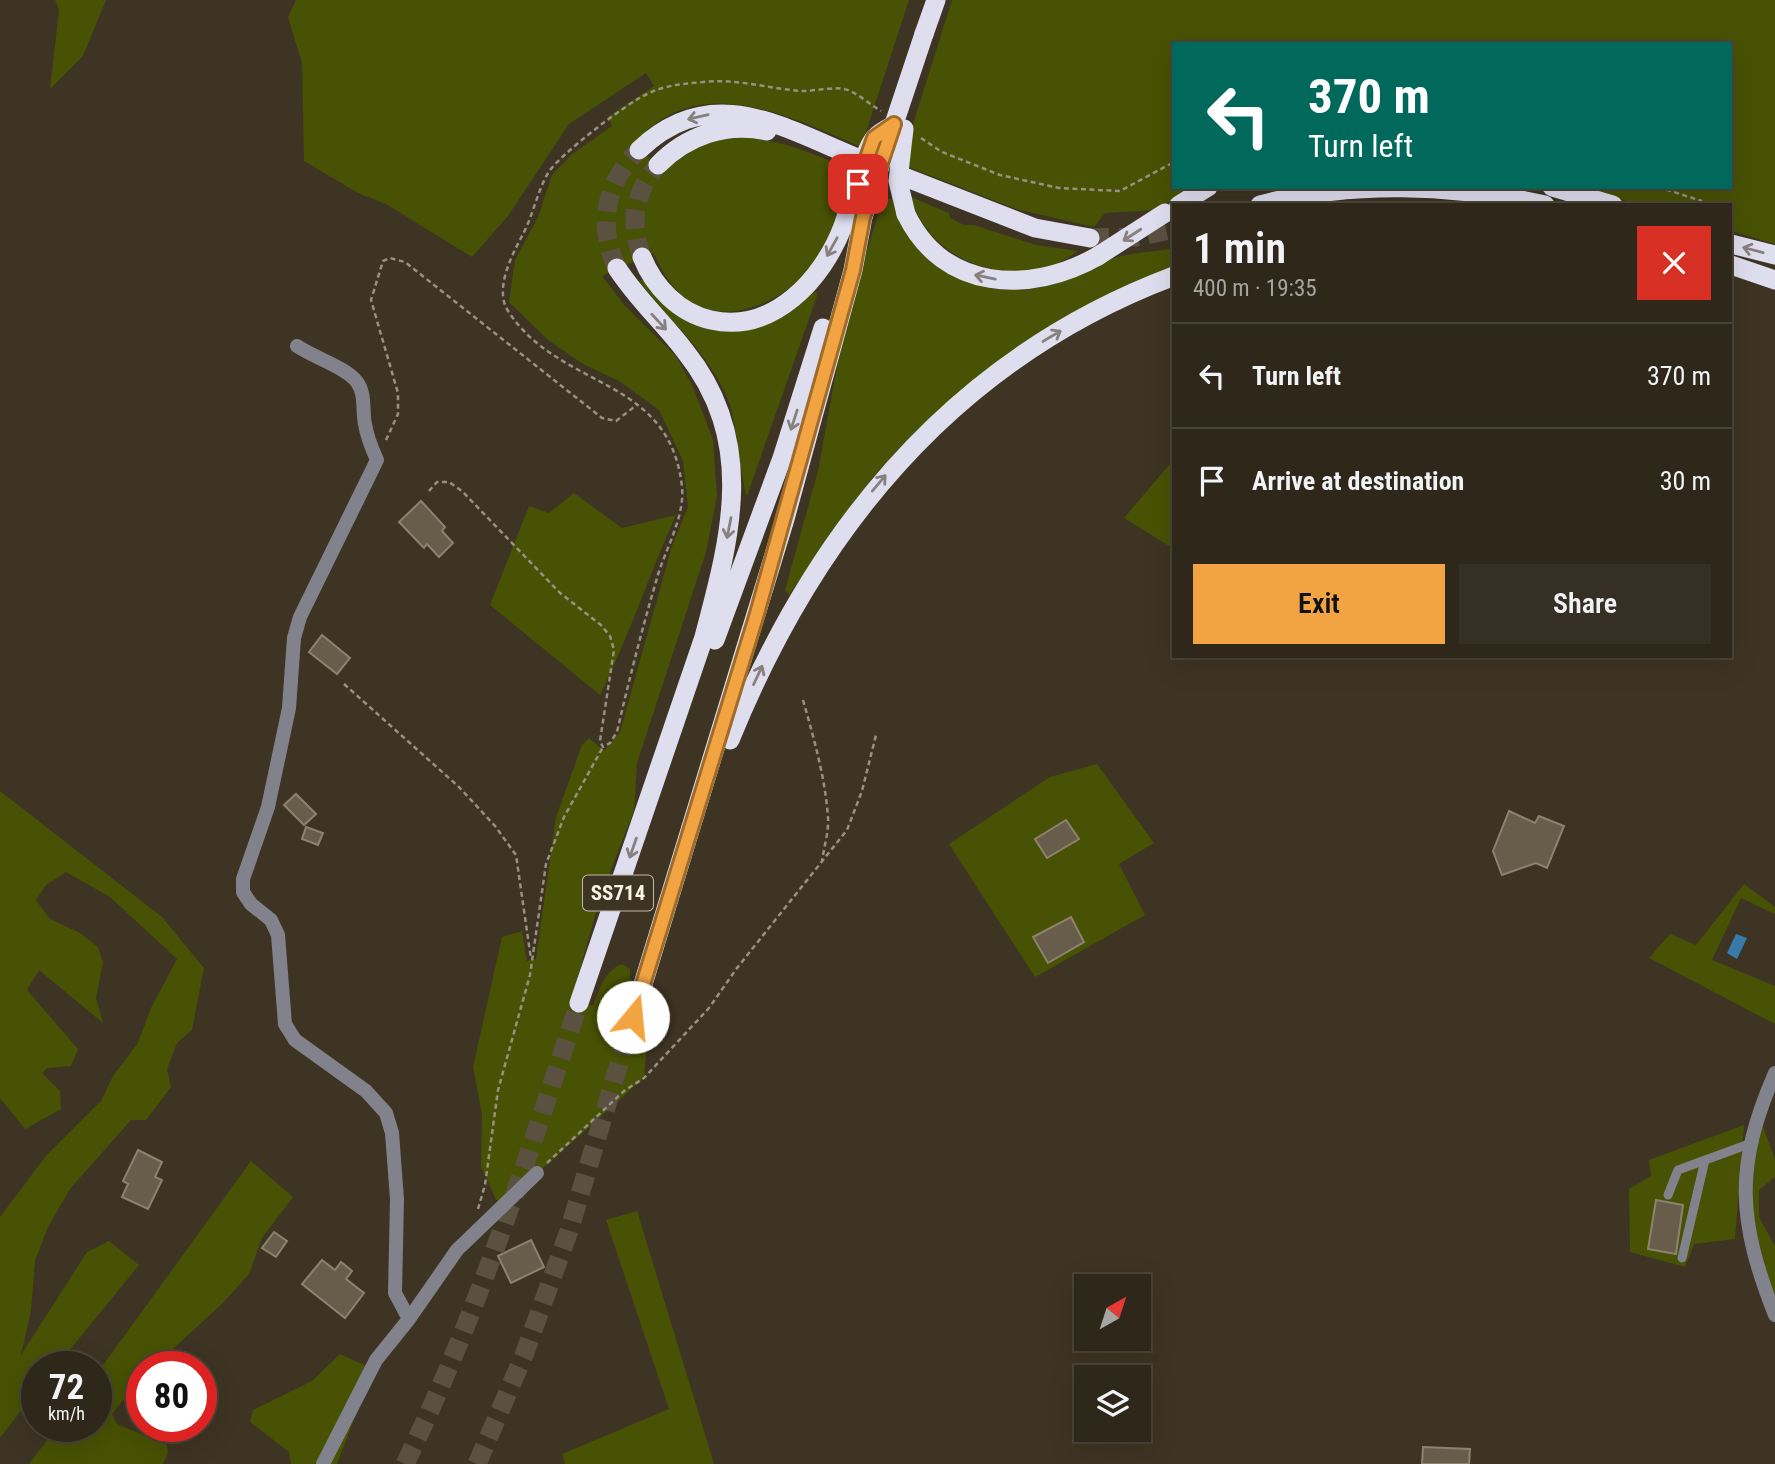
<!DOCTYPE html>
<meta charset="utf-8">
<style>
body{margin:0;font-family:"Roboto Condensed",sans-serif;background:#362f23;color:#f1f3f6;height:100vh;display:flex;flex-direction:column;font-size:26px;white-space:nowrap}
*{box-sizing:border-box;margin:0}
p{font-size:23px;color:#a7a5a2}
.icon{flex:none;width:38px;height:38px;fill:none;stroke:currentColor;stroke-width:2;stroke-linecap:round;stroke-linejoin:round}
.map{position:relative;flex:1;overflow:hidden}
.side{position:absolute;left:1172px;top:203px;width:560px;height:455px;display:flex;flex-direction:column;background:#2e271a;border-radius:0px;box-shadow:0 7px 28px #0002,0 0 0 2px #494439}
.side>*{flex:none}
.top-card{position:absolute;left:1172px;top:42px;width:560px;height:147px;border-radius:0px;box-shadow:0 7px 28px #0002,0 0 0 2px #494439;background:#00695c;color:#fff;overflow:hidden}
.needle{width:46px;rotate:39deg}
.buttons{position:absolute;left:1074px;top:1274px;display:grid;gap:14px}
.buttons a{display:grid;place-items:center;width:77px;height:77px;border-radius:0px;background:#2e271a;box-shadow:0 7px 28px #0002,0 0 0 2px #494439;font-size:35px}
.speed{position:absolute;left:21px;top:1351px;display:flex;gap:14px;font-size:35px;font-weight:700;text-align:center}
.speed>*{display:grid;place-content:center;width:91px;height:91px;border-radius:50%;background:#2e271a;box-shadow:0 7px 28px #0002,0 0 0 2px #494439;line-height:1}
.speed small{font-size:18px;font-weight:400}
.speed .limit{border:10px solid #d22;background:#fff;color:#111}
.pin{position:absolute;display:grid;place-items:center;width:60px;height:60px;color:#fff;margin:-30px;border-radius:14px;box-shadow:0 4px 10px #0006}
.me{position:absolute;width:77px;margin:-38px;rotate:17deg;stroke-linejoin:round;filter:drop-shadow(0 0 5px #0008)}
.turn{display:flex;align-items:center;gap:24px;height:147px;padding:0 21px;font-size:32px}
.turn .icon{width:91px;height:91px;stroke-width:2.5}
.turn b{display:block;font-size:49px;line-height:60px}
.round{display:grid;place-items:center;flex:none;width:74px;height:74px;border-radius:0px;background:#362f23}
.overview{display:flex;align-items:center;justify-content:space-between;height:119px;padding:0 21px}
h1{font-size:42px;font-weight:600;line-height:52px}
.button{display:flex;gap:14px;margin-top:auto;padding:14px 21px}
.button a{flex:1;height:80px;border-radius:0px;background:#f3a442;color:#111;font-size:28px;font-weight:600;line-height:80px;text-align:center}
.button a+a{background:#362f23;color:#f1f3f6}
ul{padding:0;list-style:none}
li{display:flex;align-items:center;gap:21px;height:105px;padding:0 21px;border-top:2px solid #494439}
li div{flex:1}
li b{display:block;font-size:26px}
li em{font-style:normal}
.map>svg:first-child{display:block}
.green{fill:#475204}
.water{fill:#387ba8}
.building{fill:#675d4a;stroke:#8d826e;stroke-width:2}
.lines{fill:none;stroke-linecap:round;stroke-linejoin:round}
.trunk-tunnel{stroke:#5a5141;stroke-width:19;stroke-dasharray:19 10;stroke-linecap:butt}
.path{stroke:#989082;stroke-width:2.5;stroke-dasharray:5 3.5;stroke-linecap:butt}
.service{stroke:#82828c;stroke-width:9}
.minor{stroke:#82828c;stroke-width:14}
.trunk{stroke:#dedeef;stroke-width:19}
.trunk-bridge{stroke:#dedeef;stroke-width:19}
.oneway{stroke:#86807f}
.route-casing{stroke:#9e6b2b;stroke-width:18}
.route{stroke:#f3a442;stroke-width:12}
.labels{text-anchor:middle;stroke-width:7;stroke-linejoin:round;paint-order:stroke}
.shield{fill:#3e3423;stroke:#c1baad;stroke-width:2}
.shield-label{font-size:21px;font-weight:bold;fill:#f9f3e8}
</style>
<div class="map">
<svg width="1775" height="1464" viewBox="0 0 1775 1464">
<rect width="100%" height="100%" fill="#3e3423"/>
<path class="green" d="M55,0H106L83,56L50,89L59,10Z
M296,0H909L861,147C794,118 702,71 641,137L639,150L664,169C728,114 788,143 856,172C846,196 832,241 818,260C785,304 714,337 672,285C664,276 659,263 653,253L602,276L625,306L676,356L692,385L713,440L717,496L706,552L637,763L634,811L601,895L571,1000L593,1006C600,989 604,971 622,964L630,969V980L622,1013L649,1021L644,1078L505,1202L496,1200L481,1166L482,1115L473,1067L502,937L522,931L527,961L536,959L556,817L582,745L589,738L604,751L620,732L672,546L688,507L683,461L659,410L619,381L583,364L548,340L509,302L515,260L538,217L552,175L571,155L612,126L608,117L654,86L646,73L569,124L508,216L472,257L386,204L358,193L304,161L302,63L288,17Z
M952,0H1775V244L1731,231V205H1639L1583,187H1731V44H1174V187H1192L1155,210L1105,213L1094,227L1016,209L906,166L909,137Z
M911,197L949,213L950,218L964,225H974L1036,245L1078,251C1022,295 929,265 911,197Z
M883,199H892C908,266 976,301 1042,287C1068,282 1087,267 1111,259C1129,253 1151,252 1170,249L1174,267L972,382L904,443L868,483L789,595L785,590L818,471L846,317Z
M644,279L689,322L722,331L802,302L814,292L818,293L747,496C743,491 736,421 729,402C709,352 670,322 639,281Z
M1174,459V549L1124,518Z
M574,493L622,528L676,515C649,575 629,636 600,695L490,605L529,506L549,513Z
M1097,764L1154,843L1119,864L1145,915L1035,977L949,844L1050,777Z
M0,791L162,917L204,968L192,1030L177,1043L167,1069L171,1087L146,1120H131L70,1189L48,1227L35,1261L31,1311L21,1355L87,1252L109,1241L139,1265L56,1367H37V1390L0,1438V1217L46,1156L101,1101L113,1076L138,1043L151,1008L177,959L110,897L66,872L46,885L36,900L50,919L80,933L98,947L103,962L96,998L103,1023L39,970L27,990L78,1049L71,1066L47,1068L42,1073L60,1091L61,1109L25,1129L0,1098Z
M1744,884L1775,907V914L1741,898L1712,960L1775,986V1024L1649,958L1670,934L1696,945Z
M1760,1119L1775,1159V1177L1759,1190V1217L1775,1246V1315L1746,1214Z
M1744,1125L1735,1239L1694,1244L1685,1267L1630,1252L1629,1189L1651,1176L1649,1160Z
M251,1161L293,1197L262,1238L249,1274L223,1303L153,1367H142V1377L112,1414L117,1424L167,1445L168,1453L163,1464H29L58,1426H96V1375Z
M637,1211L714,1464H565L562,1454L669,1409L606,1220Z
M340,1354L373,1369L337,1464H291L289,1452L250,1422L253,1410L312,1381Z"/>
<path class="water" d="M1736,934L1747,938L1737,959L1727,953Z"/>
<path class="building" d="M421,501L445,527L442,531L453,543L439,557L427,544L424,548L399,522Z
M322,635L350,658L337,674L309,652Z
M296,794L316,814L304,825L284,805Z
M1509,811L1535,823L1539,816L1564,826L1547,868L1536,863L1502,875L1493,851Z
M1066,820L1079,839L1047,858L1035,839Z
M306,827L323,833L318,845L302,839Z
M1071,917L1084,942L1048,963L1033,937Z
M138,1150L162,1162L155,1177L162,1180L148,1209L122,1197L128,1184L123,1181Z
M1656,1200L1683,1205L1676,1254L1648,1249Z
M274,1232L287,1241L276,1257L262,1248Z
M531,1240L544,1267L511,1283L498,1256Z
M322,1260L335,1270L341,1262L352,1271L346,1279L364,1293L345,1318L302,1284Z
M1423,1447L1470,1449L1469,1464H1422Z"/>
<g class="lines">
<path class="trunk-tunnel" d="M1090,238L1137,237L1174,229
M642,257C629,223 634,192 658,165
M617,268C597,225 605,183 639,150
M405,1464C477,1316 527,1159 579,1003
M477,1464L524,1355L569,1231L633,1017"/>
<path class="path" d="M921,138L942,152L1000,175L1059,188L1120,191L1174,162
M1658,187L1702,201
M386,440L398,414V393L371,300L383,261L390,258L405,262L602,418L616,421L638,404
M429,491L437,482H449L462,491L560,593L601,625L610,636L614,650L600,741L603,747L610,743L617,732C629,680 642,629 657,578C665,550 685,517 682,487C670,375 560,391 508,311C494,289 512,255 522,236C533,216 537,192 548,173C559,155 627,103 647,94C665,85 683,84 703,82C735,78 770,89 803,91C817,91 838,85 850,91C861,96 871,105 881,111
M344,684L459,787L495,826L516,855L531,959
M803,700C814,739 825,777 828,817C829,831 824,847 822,861
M547,1163L624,1091L644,1078L709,1008L737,968L847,830L862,791L876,735
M478,1209L485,1185L498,1090L530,975L546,864L564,817L603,747"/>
<path class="service" d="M1668,1195L1678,1170L1749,1144
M1682,1258L1705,1160"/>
<path class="minor" d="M297,346C313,357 347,368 357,382C366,394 362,411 365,424C367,437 372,449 377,460L300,617L294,638L289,708L268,807L243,879V892L251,904L271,920L278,935L285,1024L295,1040L366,1091L386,1113L392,1133L397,1199L395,1293L409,1319L376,1360L323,1464
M1775,1073C1734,1167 1738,1221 1775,1315
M409,1319L457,1250L537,1173"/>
<path class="trunk" d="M924,34L936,0
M639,150C712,80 783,128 860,159
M658,165C687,135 727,122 767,131
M907,178L1035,228L1090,238
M1552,187L1613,205
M1179,205L1208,187
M1260,205C1352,180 1452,184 1545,205
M906,214C943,291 1030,295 1098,256
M1731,244L1775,255
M1731,265L1775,280
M715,640L782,458L823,328
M730,740C816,528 956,358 1174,276
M579,1003L704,637C731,535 757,441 685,351C663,322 637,299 617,268
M633,1017L785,519L853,270L863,217"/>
<path class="trunk-bridge" d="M904,129L898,181L906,214
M863,217L924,34
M1098,256L1165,213
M642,257C654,287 679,313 711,320C773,334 823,279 843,226C852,202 860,160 873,140C877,133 888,129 894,124"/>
</g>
<defs><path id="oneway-shaft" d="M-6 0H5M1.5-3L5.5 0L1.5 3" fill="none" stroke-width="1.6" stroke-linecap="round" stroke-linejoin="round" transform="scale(1.75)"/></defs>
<g class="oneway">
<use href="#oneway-shaft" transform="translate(698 117) rotate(167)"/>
<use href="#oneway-shaft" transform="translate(1132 235) rotate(147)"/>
<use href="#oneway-shaft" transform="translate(832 247) rotate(119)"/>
<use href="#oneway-shaft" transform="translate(1753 250) rotate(-165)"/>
<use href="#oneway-shaft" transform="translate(985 277) rotate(-168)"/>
<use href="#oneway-shaft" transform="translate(659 322) rotate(47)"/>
<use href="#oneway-shaft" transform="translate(1052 336) rotate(-31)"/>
<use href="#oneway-shaft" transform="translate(794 420) rotate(108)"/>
<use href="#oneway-shaft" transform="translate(879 483) rotate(-50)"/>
<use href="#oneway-shaft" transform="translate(729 528) rotate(101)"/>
<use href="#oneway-shaft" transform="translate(758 675) rotate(-65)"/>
<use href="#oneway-shaft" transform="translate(633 848) rotate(109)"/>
</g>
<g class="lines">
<defs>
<path id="route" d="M633,1017L756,617L853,270L863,217L894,124L874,138L858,184"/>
</defs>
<use href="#route" class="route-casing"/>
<use href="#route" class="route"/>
</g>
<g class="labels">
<rect class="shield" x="583" y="875.5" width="70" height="35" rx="5"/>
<g class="shield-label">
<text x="618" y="900">SS714</text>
</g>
</g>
</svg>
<div class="buttons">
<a><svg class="needle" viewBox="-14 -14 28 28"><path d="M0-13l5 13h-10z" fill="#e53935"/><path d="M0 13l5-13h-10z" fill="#a7a5a2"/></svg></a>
<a><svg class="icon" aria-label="layers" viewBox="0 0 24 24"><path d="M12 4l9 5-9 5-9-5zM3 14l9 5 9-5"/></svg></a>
</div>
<div class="speed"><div>72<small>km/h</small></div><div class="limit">80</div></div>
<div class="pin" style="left:858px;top:184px;background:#d93025"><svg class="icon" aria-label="arrive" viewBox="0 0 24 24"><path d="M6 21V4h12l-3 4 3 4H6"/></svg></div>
<svg class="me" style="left:633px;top:1017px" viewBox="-20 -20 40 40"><circle r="19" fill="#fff"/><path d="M0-13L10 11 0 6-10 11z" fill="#f3a442"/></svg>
<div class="top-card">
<div class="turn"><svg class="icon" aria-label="left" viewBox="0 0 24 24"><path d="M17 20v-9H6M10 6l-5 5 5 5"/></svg><div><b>370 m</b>Turn left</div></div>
</div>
<section class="side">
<div class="overview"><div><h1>1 min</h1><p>400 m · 19:35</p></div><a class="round" style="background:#d93025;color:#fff"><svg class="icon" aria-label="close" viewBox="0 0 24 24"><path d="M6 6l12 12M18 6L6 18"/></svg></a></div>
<ul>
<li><svg class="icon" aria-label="left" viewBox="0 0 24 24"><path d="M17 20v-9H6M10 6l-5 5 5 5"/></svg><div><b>Turn left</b></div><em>370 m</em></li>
<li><svg class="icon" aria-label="arrive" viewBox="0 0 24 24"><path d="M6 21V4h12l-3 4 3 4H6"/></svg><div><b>Arrive at destination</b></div><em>30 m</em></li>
</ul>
<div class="button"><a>Exit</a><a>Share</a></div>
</section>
</div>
